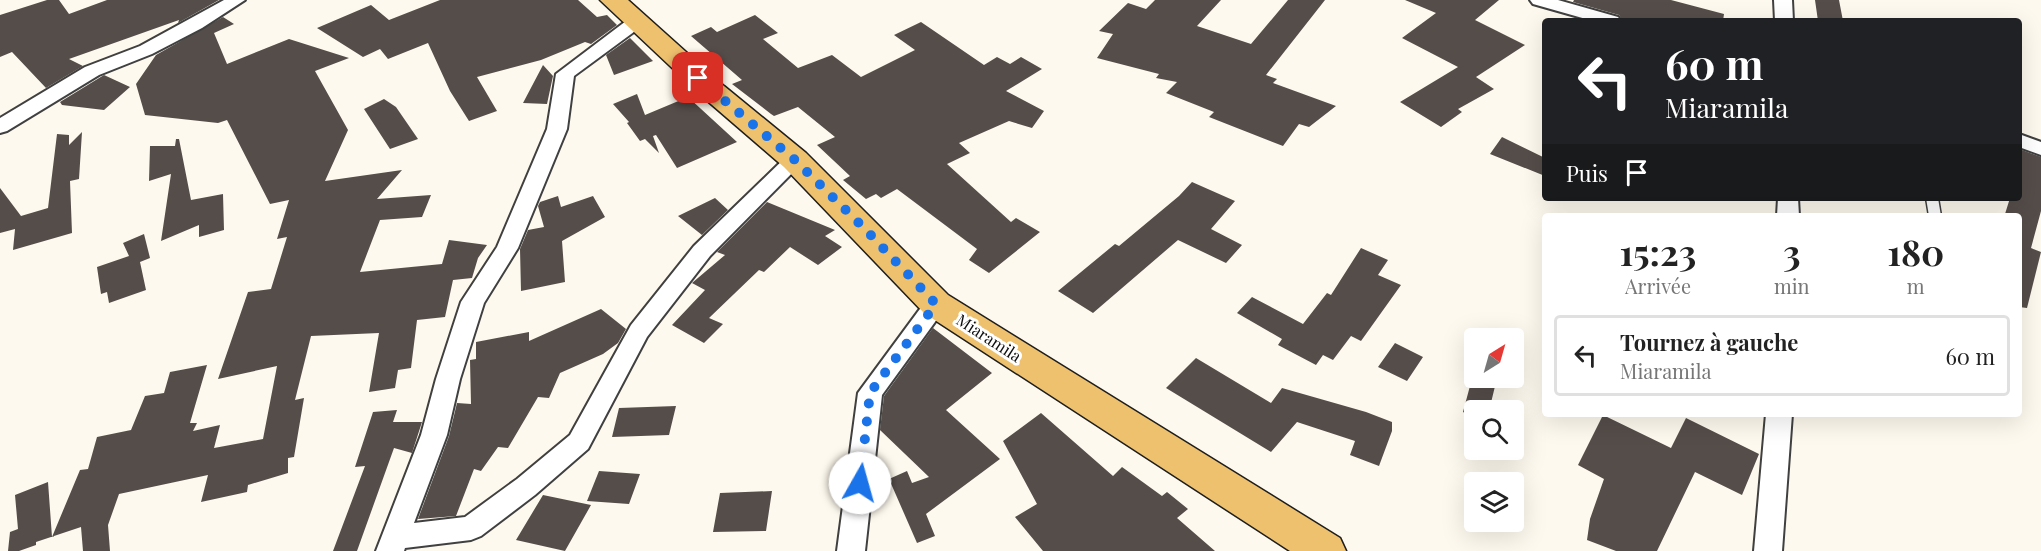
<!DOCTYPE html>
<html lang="fr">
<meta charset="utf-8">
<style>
body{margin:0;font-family:"Playfair Display",serif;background:#f2f2f2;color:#222;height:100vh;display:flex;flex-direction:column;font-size:22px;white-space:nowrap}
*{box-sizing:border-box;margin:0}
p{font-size:20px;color:#767676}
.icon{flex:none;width:33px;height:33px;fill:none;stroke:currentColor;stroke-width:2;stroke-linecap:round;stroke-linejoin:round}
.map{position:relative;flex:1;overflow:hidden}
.drawer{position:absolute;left:1542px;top:213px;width:480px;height:204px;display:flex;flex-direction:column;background:#fff;border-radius:6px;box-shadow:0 6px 24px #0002}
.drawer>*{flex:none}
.top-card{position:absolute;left:1542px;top:18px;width:480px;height:183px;border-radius:6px;box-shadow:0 6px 24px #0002;background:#202124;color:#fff;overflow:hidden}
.needle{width:39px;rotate:37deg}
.buttons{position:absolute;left:1464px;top:328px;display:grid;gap:12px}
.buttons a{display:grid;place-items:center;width:60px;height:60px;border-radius:6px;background:#fff;box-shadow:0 6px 24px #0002;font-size:30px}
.pin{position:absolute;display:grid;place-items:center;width:51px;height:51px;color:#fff;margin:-26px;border-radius:12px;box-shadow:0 3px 9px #0006}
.me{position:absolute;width:66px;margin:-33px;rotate:7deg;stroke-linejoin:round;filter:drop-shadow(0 0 4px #0008)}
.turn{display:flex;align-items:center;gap:21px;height:126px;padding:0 24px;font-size:27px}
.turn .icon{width:78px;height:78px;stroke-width:2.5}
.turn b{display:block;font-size:42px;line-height:51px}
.then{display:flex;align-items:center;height:57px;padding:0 24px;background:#0003;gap:12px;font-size:22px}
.eta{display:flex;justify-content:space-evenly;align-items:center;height:102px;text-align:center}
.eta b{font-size:36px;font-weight:700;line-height:42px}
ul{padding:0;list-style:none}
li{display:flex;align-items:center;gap:18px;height:81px;margin:0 12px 9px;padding:0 12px;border:3px solid #e0e0e0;border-radius:6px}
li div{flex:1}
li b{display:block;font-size:22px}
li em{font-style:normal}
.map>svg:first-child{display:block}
.building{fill:#554d4a}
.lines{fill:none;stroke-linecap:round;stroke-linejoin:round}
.service-casing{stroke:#404040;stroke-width:3}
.minor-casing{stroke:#404040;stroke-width:4}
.primary-casing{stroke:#1e1e1e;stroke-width:3}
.service{fill:#fff;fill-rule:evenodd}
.minor{fill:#fff;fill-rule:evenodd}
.primary{fill:#eec16e;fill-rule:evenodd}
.route{stroke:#1a73e8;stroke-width:10;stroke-dasharray:0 18}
.labels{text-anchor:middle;stroke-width:6;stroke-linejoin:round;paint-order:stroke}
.street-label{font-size:16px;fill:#0d0d0d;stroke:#fff}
</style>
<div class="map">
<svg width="2041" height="551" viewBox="0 0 2041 551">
<rect width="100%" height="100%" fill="#fef9ee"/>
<path class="building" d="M47,0H59L69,14L107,0H219L178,23L179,20L69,59L83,66L46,88L12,52L0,57V15Z
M440,0H578L597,17L607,15L617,25L591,44L585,42L541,60L477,77L497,111L469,121L450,91L428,43L388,59L380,49L363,57L317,28L371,5L389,20Z
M1155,0H1221L1197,26L1251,44L1288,0H1325L1266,75L1277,79L1273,83L1336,106L1309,127L1299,124L1283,146L1209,117L1214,112L1166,93L1177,82L1156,78L1159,74L1097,58L1113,34L1099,31L1128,3L1146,9Z
M1405,0H1499L1475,20L1525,45L1476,77L1494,89L1458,109L1462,112L1441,127L1400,102L1458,67L1402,38L1436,13Z
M1574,0H1671L1724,14L1723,21H1623L1619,15L1573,2Z
M1815,0H1839L1843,21H1818Z
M755,15L778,33L763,39L798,68L832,55L861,77L915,50L894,35L921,22L984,65L997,57L1010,64L1021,57L1042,69L1006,91L1044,111L1032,128L1009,121L959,143L970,153L947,164L1011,222L1016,218L1040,232L989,273L969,260L977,249L897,189L881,198L876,194L866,199L843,180L850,176L817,145L835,137L798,107L774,116L771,114L732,84L742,80L691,36L711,27L717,32Z
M223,17L234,24L214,33L227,64L289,39L349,58L315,71L348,130L325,181L402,170L377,199L431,195L422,217L380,220L360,272L442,264L449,240L487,245L478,258L472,278L453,280L445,317L417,320L411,368L398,370L395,388L369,392L379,333L311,336L295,400L304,398L294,457L288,458V473L248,485L247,492L201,502L208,475L119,494L108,525L110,551H83L81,527L36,542V545L19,551H8L10,532L18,529L15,495L48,482L52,537L80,470L88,469L97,437L131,430L145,396L164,393L170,372L207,365L190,423H197L193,431L220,425L214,448L263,439L277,366L218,379L248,292L271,289L287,237L277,239L289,200L270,204L227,120L218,123L145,115L136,84L156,55Z
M630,38L653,61L614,75L606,55Z
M543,65L553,76L547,104L523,103Z
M104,75L130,87L104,110L62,105L60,102Z
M637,94L645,115L688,97L737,142L677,168L656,135L653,136L659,153L645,139L640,141L627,123L629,122L613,104Z
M384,99L396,107L418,139L390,149L364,109Z
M82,132L79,179L70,181L72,233L13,250L15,229L0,233V188L21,216L48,208L57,134L69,135V145Z
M1502,137L1545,158V176L1490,154Z
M176,139H179L191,200L223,194L224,230L199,237V225L161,241L171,174L149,181L150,146H175Z
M2019,149L2041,157V211L2031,248L2041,252L2027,308L2019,307V216L2005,214L2010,198H2019Z
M1192,182L1235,201L1211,229L1242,245L1226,263L1178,240L1093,313L1058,291L1115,244L1119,246L1179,196Z
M558,196L561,207L593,196L605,217L562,241L565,282L521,291L520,249L528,230L544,227L538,206L540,202Z
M715,198L728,210L702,235L678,216Z
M767,202L835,230L825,236L842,247L818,265L790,247L764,272L759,270L709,318L723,324L704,343L672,325L705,290L692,283L725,255L717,252Z
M144,234L150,258L140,262L146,290L109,303L107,292L101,294L97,267L129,256L123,243Z
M1361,248L1388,260L1378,275L1401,285L1361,341L1351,336L1333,360L1323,355L1316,365L1278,345L1282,339L1237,313L1252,297L1303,324L1327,293L1331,295Z
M601,309L626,329L618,343L603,354L560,373L549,398L538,397L508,448L498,447L481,471L474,469L456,516L418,519L449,436L457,403L471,404L470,360L476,359V342L529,332V341Z
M933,328L992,373L946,410L1000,459L926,514L935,536L917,543L889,479L907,471L912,483L929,477L880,430L884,396Z
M1395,343L1423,357L1407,381L1378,367Z
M1196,358L1271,403L1282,388L1366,412L1392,422V431L1379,466L1350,455L1355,441L1297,422L1271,452L1166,388Z
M1474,371V378H1497L1489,411H1474V418L1463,412Z
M676,406L669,435L612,437L619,408Z
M397,410L393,422H422L412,453L394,448L357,551H333L365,466L355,467L373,412Z
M1041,413L1113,476L1122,467L1162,496L1167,492L1188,509L1177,518L1215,551H1043L1015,517L1037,504L1003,441Z
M1603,415L1671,448L1686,418L1759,454L1742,495L1695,472L1657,551H1616L1587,540L1590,519L1604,479L1578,465Z
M599,471L640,474L629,504L587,501Z
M772,491L766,531L713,532L720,493Z
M543,495L591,505L565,551L516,540Z"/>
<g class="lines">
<defs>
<path id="service" d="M1926,198H1938L1941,216H1929Z"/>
<path id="minor" d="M224,0H245L202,28L152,54L99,75L7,131L0,133V118L85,67L140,46Z
M1530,0H1558L1618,17L1621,21H1593L1533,4Z
M1774,0H1792L1793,21H1775Z
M636,17L642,18L645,22L642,26L574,76L567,129L518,248L484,303L460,379L447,435L414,523L465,517L517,479L570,435L631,325L694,246L788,155L795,153L802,155L805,160L710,256L647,337L588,449L535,495L481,536L471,540L405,548L404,551H376L421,435L436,379L461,302L497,247L547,129L556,74L630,18Z
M2019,134L2041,142V155L2019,147Z
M1778,198H1798L1799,216H1777Z
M936,296L944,298L948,304L882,395L865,551H837L858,393L928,298Z
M1766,414H1792L1782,551H1754Z"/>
<path id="primary" d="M600,0H628L724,86L806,153L948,295L1340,538L1346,551H1290L924,313L784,167L704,98Z"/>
</defs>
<use href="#service" class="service-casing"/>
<use href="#minor" class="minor-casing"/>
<use href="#primary" class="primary-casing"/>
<use href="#service" class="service"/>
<use href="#minor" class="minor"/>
<use href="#primary" class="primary"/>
</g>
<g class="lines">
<path class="route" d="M698,78L795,160L864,228L936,304L870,393L860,483"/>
</g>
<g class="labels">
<g class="street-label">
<text transform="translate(989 338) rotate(33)" y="6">Miaramila</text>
</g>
</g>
</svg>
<div class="buttons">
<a><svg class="needle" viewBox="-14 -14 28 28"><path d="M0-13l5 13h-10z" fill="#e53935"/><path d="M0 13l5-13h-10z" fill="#767676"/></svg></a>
<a><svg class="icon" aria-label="search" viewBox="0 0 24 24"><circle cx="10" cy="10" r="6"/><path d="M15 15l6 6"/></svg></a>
<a><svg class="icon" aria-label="layers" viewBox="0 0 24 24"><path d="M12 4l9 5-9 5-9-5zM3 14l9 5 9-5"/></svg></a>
</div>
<div class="pin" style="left:698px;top:78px;background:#d93025"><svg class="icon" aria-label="arrive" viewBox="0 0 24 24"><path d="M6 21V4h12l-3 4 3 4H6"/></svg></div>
<svg class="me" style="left:860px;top:483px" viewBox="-20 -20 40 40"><circle r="19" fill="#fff"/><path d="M0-13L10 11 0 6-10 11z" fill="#1a73e8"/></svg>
<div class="top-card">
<div class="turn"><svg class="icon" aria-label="left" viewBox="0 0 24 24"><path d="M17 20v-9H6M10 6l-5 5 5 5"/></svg><div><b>60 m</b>Miaramila</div></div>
<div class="then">Puis<svg class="icon" aria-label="arrive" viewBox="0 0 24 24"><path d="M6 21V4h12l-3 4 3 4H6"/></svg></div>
</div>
<section class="drawer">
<div class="eta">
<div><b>15:23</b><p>Arrivée</p></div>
<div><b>3</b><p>min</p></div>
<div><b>180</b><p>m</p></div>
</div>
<ul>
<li><svg class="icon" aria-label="left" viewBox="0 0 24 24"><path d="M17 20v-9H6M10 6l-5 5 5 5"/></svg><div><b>Tournez à gauche</b><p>Miaramila</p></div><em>60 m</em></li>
</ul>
</section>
</div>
